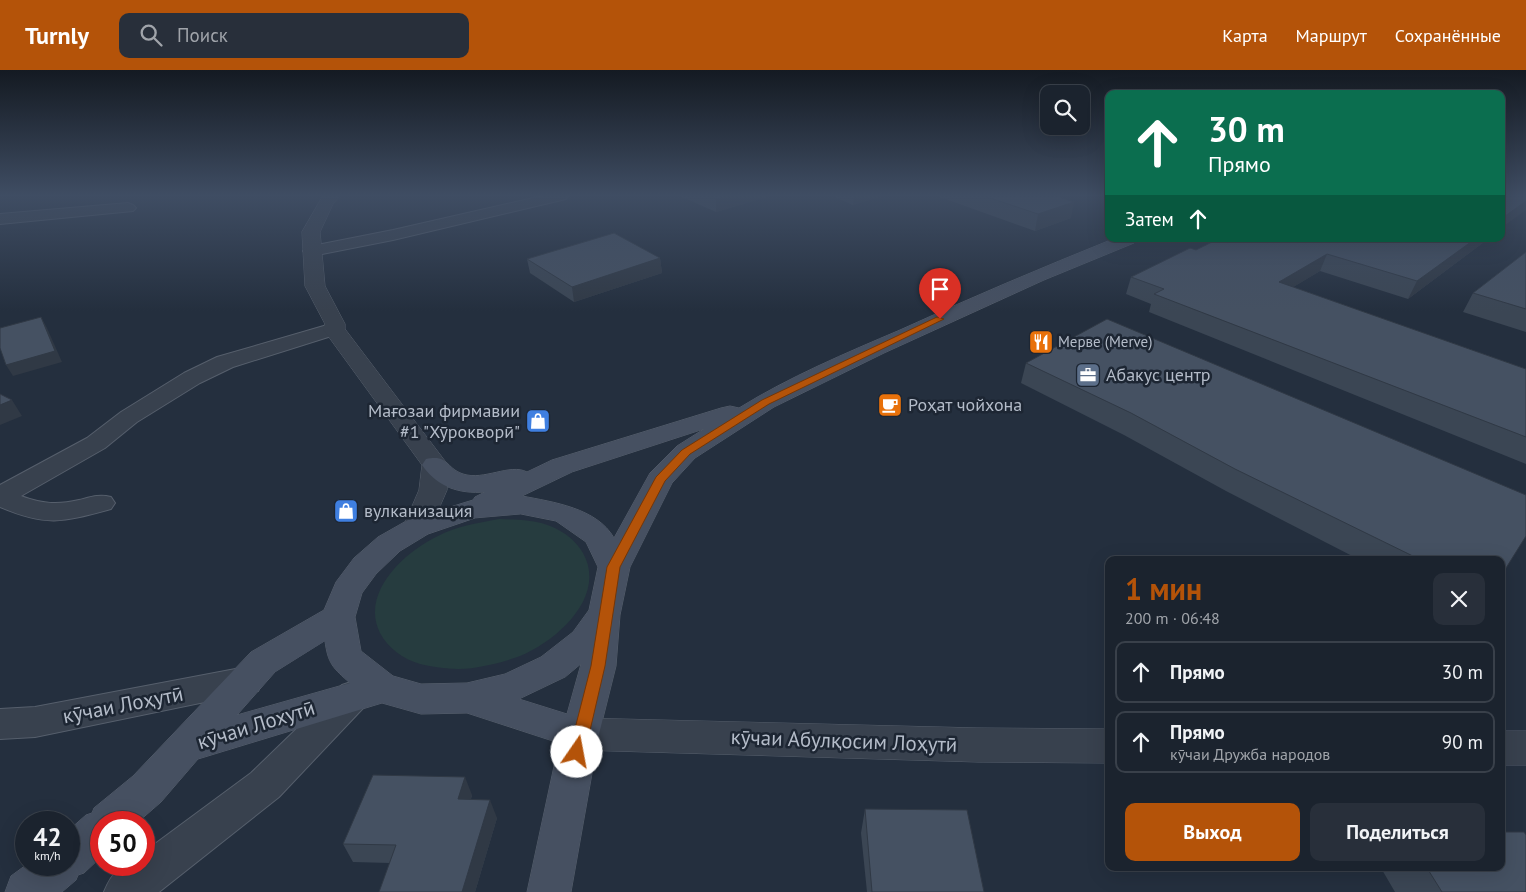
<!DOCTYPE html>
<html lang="ru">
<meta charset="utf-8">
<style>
body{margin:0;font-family:"PT Sans",sans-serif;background:#282f3a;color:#f1f3f6;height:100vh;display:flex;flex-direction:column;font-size:19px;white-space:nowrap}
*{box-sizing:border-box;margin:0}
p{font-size:16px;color:#a0a4aa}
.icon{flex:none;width:28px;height:28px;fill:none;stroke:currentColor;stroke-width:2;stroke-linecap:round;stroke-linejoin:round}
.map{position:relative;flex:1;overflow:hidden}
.side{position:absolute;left:1105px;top:486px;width:400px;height:315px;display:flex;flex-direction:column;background:#1b232e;border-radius:10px;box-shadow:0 5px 20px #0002,0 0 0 1px #39404a}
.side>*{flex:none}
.guide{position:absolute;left:1105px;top:20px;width:400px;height:152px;border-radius:10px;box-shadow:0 5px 20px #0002,0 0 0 1px #39404a;background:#0b6e4f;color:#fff;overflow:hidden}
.fabs{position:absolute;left:1040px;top:15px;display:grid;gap:10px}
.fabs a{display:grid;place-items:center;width:50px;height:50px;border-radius:10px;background:#1b232e;box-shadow:0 5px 20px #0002,0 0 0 1px #39404a;font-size:25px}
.speed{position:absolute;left:15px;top:741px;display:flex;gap:10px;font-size:25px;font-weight:700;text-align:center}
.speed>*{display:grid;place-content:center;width:65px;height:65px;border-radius:50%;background:#1b232e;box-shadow:0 5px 20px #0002,0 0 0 1px #39404a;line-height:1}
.speed small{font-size:12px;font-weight:400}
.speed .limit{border:8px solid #d22;background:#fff;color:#111}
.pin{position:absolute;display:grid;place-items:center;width:42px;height:42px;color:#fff;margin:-51px -21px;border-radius:50% 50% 50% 0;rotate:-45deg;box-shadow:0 0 5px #0007}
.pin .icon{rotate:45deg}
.me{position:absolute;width:55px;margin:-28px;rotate:12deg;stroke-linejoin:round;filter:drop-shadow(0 0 4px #0008)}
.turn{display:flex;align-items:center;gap:18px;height:105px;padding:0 20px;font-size:22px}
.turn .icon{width:65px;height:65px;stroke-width:2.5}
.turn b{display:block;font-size:35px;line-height:42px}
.then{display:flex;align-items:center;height:48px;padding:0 20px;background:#0003;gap:10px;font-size:19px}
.round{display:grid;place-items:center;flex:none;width:52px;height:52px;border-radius:10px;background:#282f3a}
.headline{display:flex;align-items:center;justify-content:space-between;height:85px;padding:0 20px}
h1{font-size:30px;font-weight:800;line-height:38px;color:#b45309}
.action{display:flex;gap:10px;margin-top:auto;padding:10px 20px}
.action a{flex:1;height:58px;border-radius:10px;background:#b45309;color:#fff;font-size:20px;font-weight:800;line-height:58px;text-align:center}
.action a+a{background:#282f3a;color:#f1f3f6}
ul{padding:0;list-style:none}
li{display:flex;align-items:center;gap:15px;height:62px;margin:0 10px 8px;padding:0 10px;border:2px solid #39404a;border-radius:10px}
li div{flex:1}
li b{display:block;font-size:19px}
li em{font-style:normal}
header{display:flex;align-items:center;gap:30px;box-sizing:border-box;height:70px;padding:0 25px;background:#b45309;color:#fff}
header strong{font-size:24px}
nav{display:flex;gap:28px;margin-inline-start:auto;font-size:18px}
.search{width:350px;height:45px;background:#282f3a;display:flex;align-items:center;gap:12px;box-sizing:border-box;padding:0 18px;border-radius:10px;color:#a0a4aa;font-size:19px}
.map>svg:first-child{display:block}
.green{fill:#263c3f}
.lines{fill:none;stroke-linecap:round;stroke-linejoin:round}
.minor-casing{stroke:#565f6c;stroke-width:2}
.tertiary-casing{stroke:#565f6c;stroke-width:1}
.secondary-casing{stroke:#565f6c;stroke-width:1}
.minor{fill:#38414e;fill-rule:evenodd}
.tertiary{fill:#38414e;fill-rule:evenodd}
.secondary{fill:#465061;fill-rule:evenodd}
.wall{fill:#3b4654}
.shaded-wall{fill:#303945}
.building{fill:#455162;stroke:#303945}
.route{fill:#b45309;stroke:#753606}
.labels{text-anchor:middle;stroke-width:5;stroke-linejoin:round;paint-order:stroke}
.far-poi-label{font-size:15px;fill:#b4bcc9;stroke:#1d2633;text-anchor:start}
.poi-label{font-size:18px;fill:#b4bcc9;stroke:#1d2633;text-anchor:start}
.near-street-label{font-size:21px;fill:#b4bcc9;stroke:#1d2633}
</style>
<header>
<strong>Turnly</strong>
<div class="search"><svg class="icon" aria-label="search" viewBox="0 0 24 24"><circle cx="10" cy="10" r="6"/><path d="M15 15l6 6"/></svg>Поиск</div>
<nav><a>Карта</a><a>Маршрут</a><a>Сохранённые</a></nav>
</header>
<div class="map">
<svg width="1526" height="822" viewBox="0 0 1526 822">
<rect width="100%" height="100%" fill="#242f3e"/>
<path class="green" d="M499,449C509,450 520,449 530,451C550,453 572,464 583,483C607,526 558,570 520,586C509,590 496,594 484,596C463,601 441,599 420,594C403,589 388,578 380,563C360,523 404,482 438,466C457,456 478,453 499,449Z"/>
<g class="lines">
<defs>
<path id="minor" d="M542,126H568L566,129L393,170L312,186L306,185L303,181L306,177L312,176L393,160Z
M128,133L133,135L136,138L133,141L0,154V144Z
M334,253L341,255L344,259L341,263L233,297L200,313L137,352L105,378L21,426C42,434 58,435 79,430C91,427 99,424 111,427L115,433L111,439C63,452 47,457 0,437V415L87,368L121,342L184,303L217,287Z
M246,597L258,601L263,611L258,621L35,667L0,669V639L35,637Z
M354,611L366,615L371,625L366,635L279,727L159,822H104C113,800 120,795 144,795V782L251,703L342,615Z"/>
<path id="tertiary" d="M323,126H340L333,134L320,162L325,216L345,254V259L448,395L447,420L428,464L418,467L408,464L403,457L419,420L422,395L323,259L325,254L305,216L302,162Z
M580,648L978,658L1109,659V693L978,692L580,680L567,675L561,664L567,653Z
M1501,661H1526V695H1501Z"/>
<path id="secondary" d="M1113,169H1137L1134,173L1044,210L884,283L774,337L695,388L672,413L630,497L620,545L616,596L599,664L571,822H527L559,673L467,643L421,644L382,633L198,689L161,732L138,752H101V787L84,803L78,805L76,810L62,822H5L11,806L26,795H69V760L86,745L92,743L94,738L133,706L251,582L324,540L336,512L354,488L378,467L408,450L473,430L475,427L485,422C459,424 437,417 422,395L426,389C449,384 445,398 463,404C484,411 510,393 527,402L552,390L721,338L730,336L739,338C789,307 846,283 900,260C970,228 1041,198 1113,169ZM704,359L677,376L650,403L614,468C597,438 553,432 522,426L572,402ZM521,444L556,451L586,472L598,497L589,540L573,562L541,587L505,604L467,613L421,614L393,606L361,581L355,547L362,523L376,504L400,481L428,464L475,448ZM325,571C328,594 333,598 350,613L237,645L275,602ZM581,594L567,644L519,629L565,607Z"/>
</defs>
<use href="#minor" class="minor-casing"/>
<use href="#tertiary" class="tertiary-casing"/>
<use href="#secondary" class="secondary-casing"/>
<use href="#minor" class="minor"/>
<use href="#tertiary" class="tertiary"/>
<use href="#secondary" class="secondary"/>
</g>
<path class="wall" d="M680,126H770L716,142Z
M832,126H882L853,135Z
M937,126H1057L1071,148L1035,161Z
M1488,169L1408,229L1320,201L1293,217L1526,299V394L1149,242L1151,234L1126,224L1131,207L1196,180Z
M1526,182V262L1463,242L1473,223Z
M660,188L662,203L574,232L530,203L527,189Z
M1026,293L1501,490H1360L1226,421L1124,365L1021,313Z
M472,725L471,729L497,748L475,822H379L390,793L353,792L343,774Z
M865,739L984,822H867L861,763Z
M1381,798H1501L1526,822H1395Z"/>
<path class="shaded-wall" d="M727,126H770L716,142V129Z
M854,126H882L853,135Z
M1526,131V140L1501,158V149Z
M1074,132L1071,148L1035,161L1038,144Z
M1475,169H1488L1408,229L1417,211Z
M1327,184L1320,201L1272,230L1279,212Z
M660,188L662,203L574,232L572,217Z
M41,247L47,258L62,292L13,306L6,295Z
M12,330L22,346L0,355V335Z
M465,707L472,725L465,747L458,729Z
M490,730L497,748L475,822H462Z"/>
<path class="building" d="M708,126H727L716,129Z
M984,126H1057L1074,132L1038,144Z
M1501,126H1526V131L1501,149Z
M614,163L660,188L572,217L527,189Z
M1218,169H1475L1417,211L1327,184L1279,212L1526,299V367L1154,224L1164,219L1131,207L1190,178L1196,180Z
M1526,182V239L1473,223Z
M41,247L55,281L6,295L0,278V258Z
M1107,249L1526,425V466L1501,506V490H1421L1235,399L1131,343L1026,293Z
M0,324L12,330L0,335Z
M373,705L465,707L458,729L490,730L462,822H379L396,775L343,774Z
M865,739L967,740L984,822H872Z
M1501,762H1524L1526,765V822H1442L1427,798H1501Z"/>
<linearGradient id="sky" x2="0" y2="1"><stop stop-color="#141a22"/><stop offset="0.52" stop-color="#3f4d63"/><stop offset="1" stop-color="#3f4d63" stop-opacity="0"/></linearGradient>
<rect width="1526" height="241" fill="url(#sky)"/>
<path class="route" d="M937,247L944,249L769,334L690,384L665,411L620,497L605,596L585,682L582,686L577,688L571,686L569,682L591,596L607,497L656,407L682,380L762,330Z"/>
<defs>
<symbol id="restaurant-square" viewBox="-11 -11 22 22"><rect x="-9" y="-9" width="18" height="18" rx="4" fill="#e8710a" stroke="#1d2633"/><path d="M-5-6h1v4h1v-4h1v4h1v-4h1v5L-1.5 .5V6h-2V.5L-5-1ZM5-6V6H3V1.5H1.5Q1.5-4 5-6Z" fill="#fff"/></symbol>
<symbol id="office-square" viewBox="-11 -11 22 22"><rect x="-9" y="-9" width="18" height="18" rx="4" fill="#5c6f8a" stroke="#1d2633"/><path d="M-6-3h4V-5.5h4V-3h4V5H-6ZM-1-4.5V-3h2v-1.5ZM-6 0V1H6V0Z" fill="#fff"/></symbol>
<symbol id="cafe-square" viewBox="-11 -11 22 22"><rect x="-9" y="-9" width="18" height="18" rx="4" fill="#e8710a" stroke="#1d2633"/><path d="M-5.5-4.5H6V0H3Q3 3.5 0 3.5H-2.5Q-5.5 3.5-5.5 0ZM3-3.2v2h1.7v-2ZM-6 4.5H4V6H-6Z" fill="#fff"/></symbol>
<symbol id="shop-square" viewBox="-11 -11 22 22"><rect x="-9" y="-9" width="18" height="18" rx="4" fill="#3f7fe0" stroke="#1d2633"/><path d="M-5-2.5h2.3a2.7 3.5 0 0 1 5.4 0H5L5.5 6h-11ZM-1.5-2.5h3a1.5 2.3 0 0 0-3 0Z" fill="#fff"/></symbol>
</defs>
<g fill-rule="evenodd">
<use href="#restaurant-square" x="1027" y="258" width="28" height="28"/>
<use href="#office-square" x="1074" y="291" width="28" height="28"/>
<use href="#cafe-square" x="876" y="321" width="28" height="28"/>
<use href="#shop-square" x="524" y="337" width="28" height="28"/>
<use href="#shop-square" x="332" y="427" width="28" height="28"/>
</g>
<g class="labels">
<g class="far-poi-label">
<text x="1058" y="277">Мерве (Merve)</text>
</g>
<g class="poi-label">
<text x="1106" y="311">Абакус центр</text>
<text x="908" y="341">Роҳат чойхона</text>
<text x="520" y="347" text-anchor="end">Мағозаи фирмавии<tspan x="520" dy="21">#1 "Хӯрокворӣ"</tspan></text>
<text x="364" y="447">вулканизация</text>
</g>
<g class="near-street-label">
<text transform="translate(123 635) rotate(-11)" y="7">кӯчаи Лоҳутӣ</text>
<text transform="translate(256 655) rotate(-17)" y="7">кӯчаи Лохутӣ</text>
<text transform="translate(844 671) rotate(2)" y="7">кӯчаи Абулқосим Лоҳутӣ</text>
</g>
</g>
</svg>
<div class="fabs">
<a><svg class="icon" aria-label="search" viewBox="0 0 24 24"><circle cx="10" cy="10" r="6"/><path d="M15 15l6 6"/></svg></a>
</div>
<div class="speed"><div>42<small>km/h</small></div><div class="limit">50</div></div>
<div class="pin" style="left:940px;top:249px;background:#d93025"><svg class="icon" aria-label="arrive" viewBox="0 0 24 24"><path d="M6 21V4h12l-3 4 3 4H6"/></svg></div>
<svg class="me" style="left:577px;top:682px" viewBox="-20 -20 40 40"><circle r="19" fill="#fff"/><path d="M0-13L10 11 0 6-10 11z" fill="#b45309"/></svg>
<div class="guide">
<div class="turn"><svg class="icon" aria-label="ahead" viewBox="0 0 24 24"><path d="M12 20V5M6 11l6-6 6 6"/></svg><div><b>30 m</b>Прямо</div></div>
<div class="then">Затем<svg class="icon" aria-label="ahead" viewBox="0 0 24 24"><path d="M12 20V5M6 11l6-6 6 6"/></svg></div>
</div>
<section class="side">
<div class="headline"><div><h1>1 мин</h1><p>200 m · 06:48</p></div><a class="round"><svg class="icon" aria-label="close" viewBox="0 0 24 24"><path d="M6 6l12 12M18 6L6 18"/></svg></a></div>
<ul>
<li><svg class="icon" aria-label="ahead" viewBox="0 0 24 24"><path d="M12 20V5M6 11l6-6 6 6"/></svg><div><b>Прямо</b></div><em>30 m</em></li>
<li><svg class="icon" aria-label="ahead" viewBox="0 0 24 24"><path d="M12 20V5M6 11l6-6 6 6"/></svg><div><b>Прямо</b><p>кӯчаи Дружба народов</p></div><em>90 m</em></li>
</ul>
<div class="action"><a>Выход</a><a>Поделиться</a></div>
</section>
</div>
